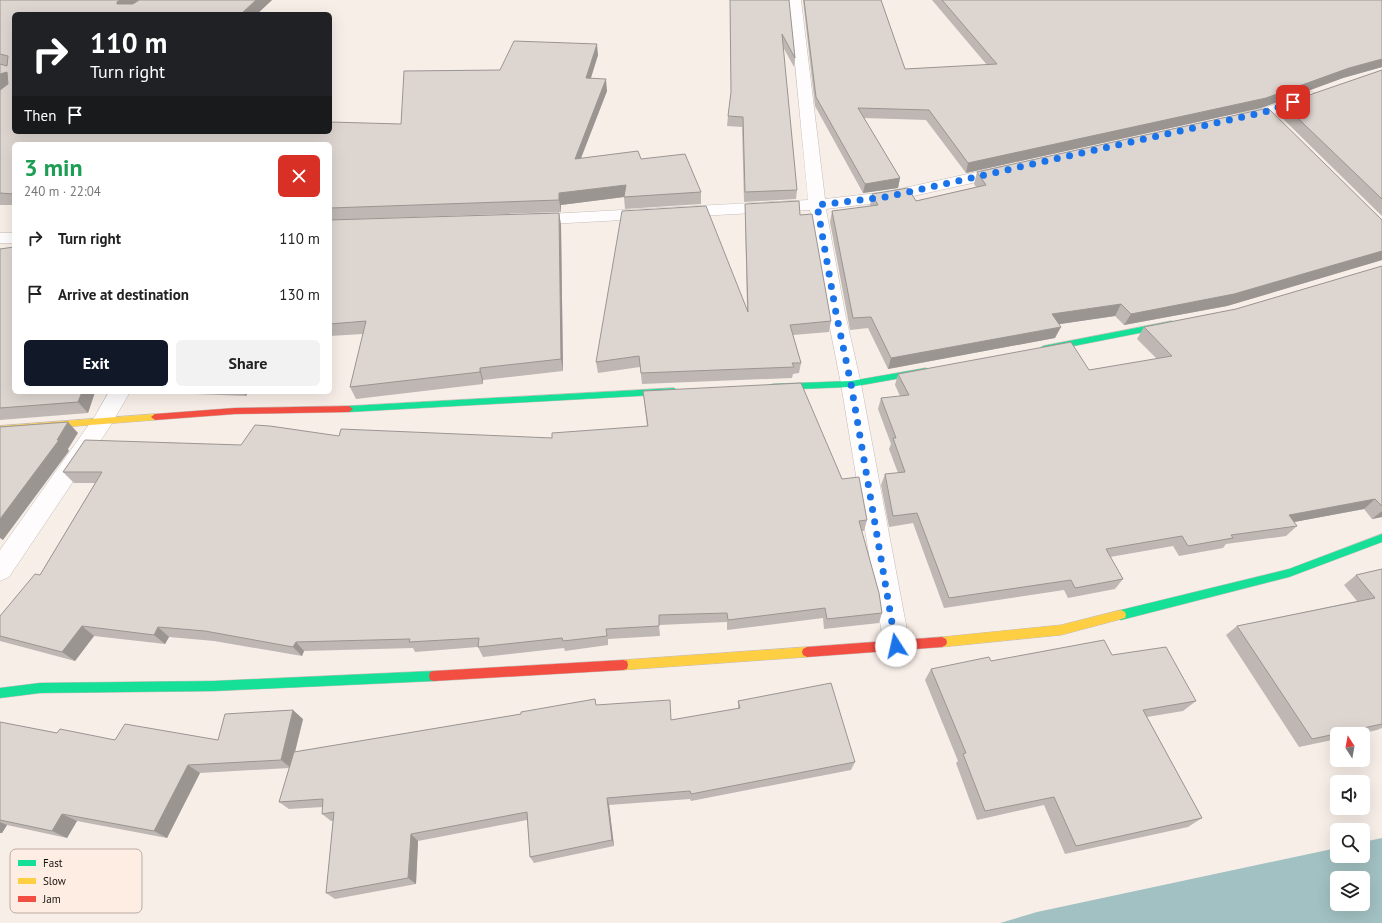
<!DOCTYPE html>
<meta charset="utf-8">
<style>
body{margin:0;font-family:"PT Sans",sans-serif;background:#f2f2f2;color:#222;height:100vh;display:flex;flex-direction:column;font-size:15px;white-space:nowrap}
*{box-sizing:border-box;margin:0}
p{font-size:13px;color:#767676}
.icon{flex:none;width:22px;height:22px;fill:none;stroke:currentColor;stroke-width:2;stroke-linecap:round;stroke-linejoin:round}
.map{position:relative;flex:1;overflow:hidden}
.panel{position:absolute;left:12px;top:142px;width:320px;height:252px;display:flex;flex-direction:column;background:#fff;border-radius:6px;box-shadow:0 4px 16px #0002}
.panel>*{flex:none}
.guide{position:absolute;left:12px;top:12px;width:320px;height:122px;border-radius:6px;box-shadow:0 4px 16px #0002;background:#202124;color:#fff;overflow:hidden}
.needle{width:26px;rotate:349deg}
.buttons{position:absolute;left:1330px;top:727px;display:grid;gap:8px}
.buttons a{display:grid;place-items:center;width:40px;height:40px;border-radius:6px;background:#fff;box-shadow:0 4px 16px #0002;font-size:20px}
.pin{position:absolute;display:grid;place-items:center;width:34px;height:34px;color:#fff;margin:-17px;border-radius:8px;box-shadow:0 2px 6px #0006}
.me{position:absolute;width:44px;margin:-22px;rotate:350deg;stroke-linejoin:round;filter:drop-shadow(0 0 3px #0008)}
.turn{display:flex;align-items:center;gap:14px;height:84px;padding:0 12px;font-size:18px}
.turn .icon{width:52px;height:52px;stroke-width:2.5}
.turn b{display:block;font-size:28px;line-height:34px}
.then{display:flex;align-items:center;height:38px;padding:0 12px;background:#0003;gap:8px;font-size:15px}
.round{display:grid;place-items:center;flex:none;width:42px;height:42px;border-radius:6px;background:#f2f2f2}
.headline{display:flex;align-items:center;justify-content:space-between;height:68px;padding:0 12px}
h1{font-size:24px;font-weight:800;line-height:30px;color:#1e9e55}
.cta{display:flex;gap:8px;margin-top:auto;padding:8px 12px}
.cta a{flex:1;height:46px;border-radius:6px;background:#111827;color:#fff;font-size:16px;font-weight:800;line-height:46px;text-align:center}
.cta a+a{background:#f2f2f2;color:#222}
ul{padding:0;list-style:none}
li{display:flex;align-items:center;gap:12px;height:56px;padding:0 12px}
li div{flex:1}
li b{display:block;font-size:15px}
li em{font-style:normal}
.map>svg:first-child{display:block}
.water{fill:#a2c1c2;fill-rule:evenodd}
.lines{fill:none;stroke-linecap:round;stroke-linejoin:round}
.street-casing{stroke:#c3bbb6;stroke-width:1}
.fast-casing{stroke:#c3bbb6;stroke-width:1}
.slow-casing{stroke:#c3bbb6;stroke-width:1}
.jam-casing{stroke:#c3bbb6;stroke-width:1}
.street{fill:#fefcfc;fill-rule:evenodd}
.fast{fill:#16e098;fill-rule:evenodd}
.slow{fill:#ffcf43;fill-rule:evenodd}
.jam{fill:#f24e42;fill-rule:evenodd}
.wall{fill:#beb7b3}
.shaded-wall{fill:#9b9592}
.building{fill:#ddd5d0;stroke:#9b9592}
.route{stroke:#1a73e8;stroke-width:7;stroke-dasharray:0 12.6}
.key{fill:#feede2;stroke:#b9aba2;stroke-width:1}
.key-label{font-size:11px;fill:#17110d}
</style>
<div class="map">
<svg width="1382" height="923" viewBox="0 0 1382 923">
<rect width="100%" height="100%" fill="#f8eee8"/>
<path class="water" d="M1382,838V923H1000L1037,912L1337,848V856H1363V842ZM1337,878H1363V904H1337Z"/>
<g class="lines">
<defs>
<path id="street" d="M789,0H801L825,199L886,192L1004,166L1010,168L1012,171L1010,174L1004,176L886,202L826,209L845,313L861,384L910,646L906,654L897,658L888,654L884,646L841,384L827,313L810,210L530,225L524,224L522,220L524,216L530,215L808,200Z
M1311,92L1316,93L1318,96L1316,99C1298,105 1255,124 1238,120L1236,117L1238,114L1261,109Z
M0,233H14V243H0Z
M109,392H130L109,428L9,577L0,581V550L95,416Z"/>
<path id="fast" d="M1172,321L1176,324L1175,326L1043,352L1039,349L1043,346Z
M926,368L929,369L930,371L929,373L851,387L772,390L768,387L772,384L851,381Z
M674,388L678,391L674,394L349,412L345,409L349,406Z
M1382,534V542L1289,577L1121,620L1117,618L1116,615L1117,612L1121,610L1289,569Z
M434,671L438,672L439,676L438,680L434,681L214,691L40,693L0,698V688L40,683L214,681Z"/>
<path id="slow" d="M155,414L159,417L155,420L0,432V426Z
M1121,610L1125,612L1126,615L1125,618L1061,635L942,647L938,645L937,642L938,639L942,637L1061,625Z
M807,647L811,649L812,652L811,655L807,657L623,670L619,669L618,665L619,661L623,660Z"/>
<path id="jam" d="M349,406L353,409L349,412L235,414L155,420L151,417L155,414L235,408Z
M942,637L946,639L947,642L946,645L942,647L807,657L803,655L802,652L803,649L807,647Z
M623,660L627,661L628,665L627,669L623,670L434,681L430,680L429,676L430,672L434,671Z"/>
</defs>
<use href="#street" class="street-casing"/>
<use href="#fast" class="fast-casing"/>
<use href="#slow" class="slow-casing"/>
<use href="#jam" class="jam-casing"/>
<use href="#street" class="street"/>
<use href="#fast" class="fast"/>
<use href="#slow" class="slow"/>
<use href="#jam" class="jam"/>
</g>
<path class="wall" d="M0,0H272L257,14H14V132L401,124L500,70L598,55L591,78L607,91L581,158L641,159L701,192V204L625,209L624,197L561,205V212L330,220V144H14V205H0Z
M730,0H789L795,58L794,67L783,47L797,190L796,199L744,202L742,127L727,126L728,116L731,95Z
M803,0H881L905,69L987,65L932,0H1382V67L1343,78L1261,108L966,173L926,120L864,118L900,178L898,188L863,193L815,106Z
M1382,70V216L1278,114L1283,104Z
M977,172L1382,220V260L1227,306L1124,325L1115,316L1059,324L1055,338L888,369L868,328L850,330L830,222L832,211L870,206L872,194L916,201L976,187L974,184Z
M745,204L800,215L831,321L829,332L793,335L801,363L799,373L793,374L792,378L642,384L640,367L598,373L596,362L747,309L745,215Z
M559,213L561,225L563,371L483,380V384L356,399L350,387L363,334L330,336V220Z
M0,249L14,392H95L88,413L0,420Z
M1382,266V517L1372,519L1364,509L1294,522L1297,526L1286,536L1226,544L1223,548L1179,556L1173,546L1110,557L1123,579L1115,589L1068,598L1064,590L944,608L913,523L889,527L881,485L885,474L898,473L889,449L891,444L878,409L881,398L900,396L895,385L898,374L1089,370L1157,359L1137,339L1144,327L1236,309Z
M643,391L842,479L867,520L864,531H861L882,613L879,623L824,629L823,618L727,630V622L659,625L660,636L608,639V645L565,651L564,648L483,657L478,647L415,652L413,648L304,651L302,656L214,641L169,637L165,644L94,636L75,661L0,641V616L40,575L95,483H74L63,472L241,445L339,436L552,438L647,426Z
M169,392H248L246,396L170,393Z
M1382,569V728L1377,730L1360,734H1337V739L1299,747L1226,635L1237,626L1357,601L1344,585L1356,575Z
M1112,655L1196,701L1183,711L1147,717L1202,818L1188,827L1065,854L1044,805L977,820L956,763L958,761L925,680L931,669L991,661Z
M595,699L596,705L671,720L738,709V701L855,762L851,770L691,801L690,799L609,805L614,846L534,863L530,857L527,820L418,841L416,884L335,899L326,893L333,821H331L322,814L323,807L289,809L279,802L289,768L200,773L167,838L77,821L67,838L7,825L2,833H0V722L57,733L115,740H218L303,719L295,752L521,714Z"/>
<path class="shaded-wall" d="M120,0H141L123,13L117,4V2Z
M256,0H272L257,14H241Z
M597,44L598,55L587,90L586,78Z
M1382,59V67L1343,78L1261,108L966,173L968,163L1349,68Z
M7,72L8,85L0,91V74Z
M606,79L607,91L576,171L575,159Z
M900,178L898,188L863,193L865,184Z
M626,185L624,197L561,205V212L559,200V193Z
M559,213L561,225L563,371L561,359Z
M1382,251V260L1227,306L1124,325L1131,314Z
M1121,304L1115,316L1047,326L1052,314Z
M1061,327L1055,338L888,369L891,358Z
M480,368L483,380V384L480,372Z
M82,392H95L88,413L78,402Z
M243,392H248L246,396Z
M68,422L78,433L68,449L69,451L3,540L0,538V519L57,440Z
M1375,499L1364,509L1278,525L1289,515Z
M1382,511V517L1372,519Z
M82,626L94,636L75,661L62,652Z
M158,627L169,637L165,644L154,635Z
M296,642L304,651L302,656L293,647Z
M293,710L303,719L291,768L281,760Z
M188,765L200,773L167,838L154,831Z
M607,798L609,805L614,846L612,840Z
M62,814L77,821L67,838L52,831Z
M0,822L7,825L2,833H0Z
M411,834L418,841L416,884L408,878Z"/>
<path class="building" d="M0,0H120L117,2V4H133L139,0H256L241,14H14V132H330V122L401,124L404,71L500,70L514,41L597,44L586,78L606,79L575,159L638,151L641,159L685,154L701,192L624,197L626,185L559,193V200L330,208V144H14V194L0,193V90L8,84L7,72L0,74V64L7,66L8,56L0,54Z
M730,0H789L795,58L782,34L797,190L745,192L743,117L728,116L731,92Z
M804,0H881L905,69L997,64L942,0H1382V59L1349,68L1266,98L968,163L929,110L858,108L900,178L865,184L816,97Z
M1382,70V199L1283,104Z
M1268,108L1382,220V251L1234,294L1131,314L1121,304L1052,314L1061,327L891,358L871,317L853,318L832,211L878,205L872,194L908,188L916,201L986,185L977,172Z
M799,201L800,215L812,214L831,321L790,325L801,363H792L794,367L641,373L639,356L596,362L622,211L706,206L748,312L745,204Z
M559,213L561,359L480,368V372L350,387L366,321L330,324V220Z
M14,247V392H82L78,402L0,408V249Z
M1382,266V506L1375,499L1289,515L1297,526L1231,535L1233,538L1188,546L1182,536L1106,549L1123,579L1075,588L1071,580L949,598L917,513L893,516L885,474L905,472L893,438H896L881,398L909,395L898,374L1071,342L1089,370L1172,356L1144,327L1236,309Z
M801,383L842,479L859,477L867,520L859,521L879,593L882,613L827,619L825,608L728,620L727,613L659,615V626L606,629L607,636L563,641L562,638L478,647L479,638L409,642L410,639L296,642L293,647L205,631L158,627L154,635L82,626L62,652L0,636V616L35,574L40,575L102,472H63L85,440L241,445L255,425L270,426L339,436L341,429L552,438V433L648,426L643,391Z
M68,422L57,440H59L0,519V427Z
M1382,569V724L1312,739L1237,626L1375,598L1356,575Z
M1104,640L1112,655L1166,647L1196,701L1143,710L1202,818L1076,846L1054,797L985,811L963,754L966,753L931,669L989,657L991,661Z
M831,683L855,762L691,794L690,791L607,798L612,840L530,857L527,812L411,834L408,878L326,893L334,812L322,814L323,799L279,802L294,752L521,714V712L595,699L596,705L670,700L671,720L740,708L738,701Z
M293,710L281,760L188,765L154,831L62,814L52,831L0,820V722L57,733L60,729L115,740L125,724L218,740L225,714Z"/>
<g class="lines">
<path class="route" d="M896,646L851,384L836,313L817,205L886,197L1265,112L1293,102"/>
</g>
<rect x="10" y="849" width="132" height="64" rx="6" class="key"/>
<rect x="18" y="860" width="18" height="6" fill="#16e098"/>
<rect x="18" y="878" width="18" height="6" fill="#ffcf43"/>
<rect x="18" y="896" width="18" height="6" fill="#f24e42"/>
<g class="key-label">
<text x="43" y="867">Fast</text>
<text x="43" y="885">Slow</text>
<text x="43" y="903">Jam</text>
</g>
</svg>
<div class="buttons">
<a><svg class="needle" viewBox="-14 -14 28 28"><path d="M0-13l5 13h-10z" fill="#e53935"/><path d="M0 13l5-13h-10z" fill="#767676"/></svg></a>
<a><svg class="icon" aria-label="sound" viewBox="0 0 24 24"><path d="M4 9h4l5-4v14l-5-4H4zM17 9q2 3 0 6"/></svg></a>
<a><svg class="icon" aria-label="search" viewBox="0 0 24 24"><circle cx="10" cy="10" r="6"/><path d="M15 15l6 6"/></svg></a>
<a><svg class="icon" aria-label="layers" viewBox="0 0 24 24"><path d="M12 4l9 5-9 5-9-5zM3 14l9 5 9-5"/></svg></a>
</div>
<div class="pin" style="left:1293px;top:102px;background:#d93025"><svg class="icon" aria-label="arrive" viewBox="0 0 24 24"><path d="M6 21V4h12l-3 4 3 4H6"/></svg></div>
<svg class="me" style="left:896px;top:646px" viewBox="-20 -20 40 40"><circle r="19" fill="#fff"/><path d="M0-13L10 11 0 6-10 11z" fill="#1a73e8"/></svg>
<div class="guide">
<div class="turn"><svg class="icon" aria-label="right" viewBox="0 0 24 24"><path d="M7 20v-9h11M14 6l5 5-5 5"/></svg><div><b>110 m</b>Turn right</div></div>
<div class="then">Then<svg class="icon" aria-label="arrive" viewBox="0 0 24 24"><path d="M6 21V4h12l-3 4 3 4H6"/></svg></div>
</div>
<section class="panel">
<div class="headline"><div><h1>3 min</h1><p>240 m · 22:04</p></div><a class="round" style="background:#d93025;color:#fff"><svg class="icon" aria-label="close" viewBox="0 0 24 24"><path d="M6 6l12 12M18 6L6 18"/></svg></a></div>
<ul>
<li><svg class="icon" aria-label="right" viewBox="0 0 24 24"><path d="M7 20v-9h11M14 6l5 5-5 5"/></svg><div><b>Turn right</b></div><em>110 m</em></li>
<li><svg class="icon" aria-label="arrive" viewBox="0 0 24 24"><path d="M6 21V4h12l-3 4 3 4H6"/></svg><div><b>Arrive at destination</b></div><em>130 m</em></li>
</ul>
<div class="cta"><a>Exit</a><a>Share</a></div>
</section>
</div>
